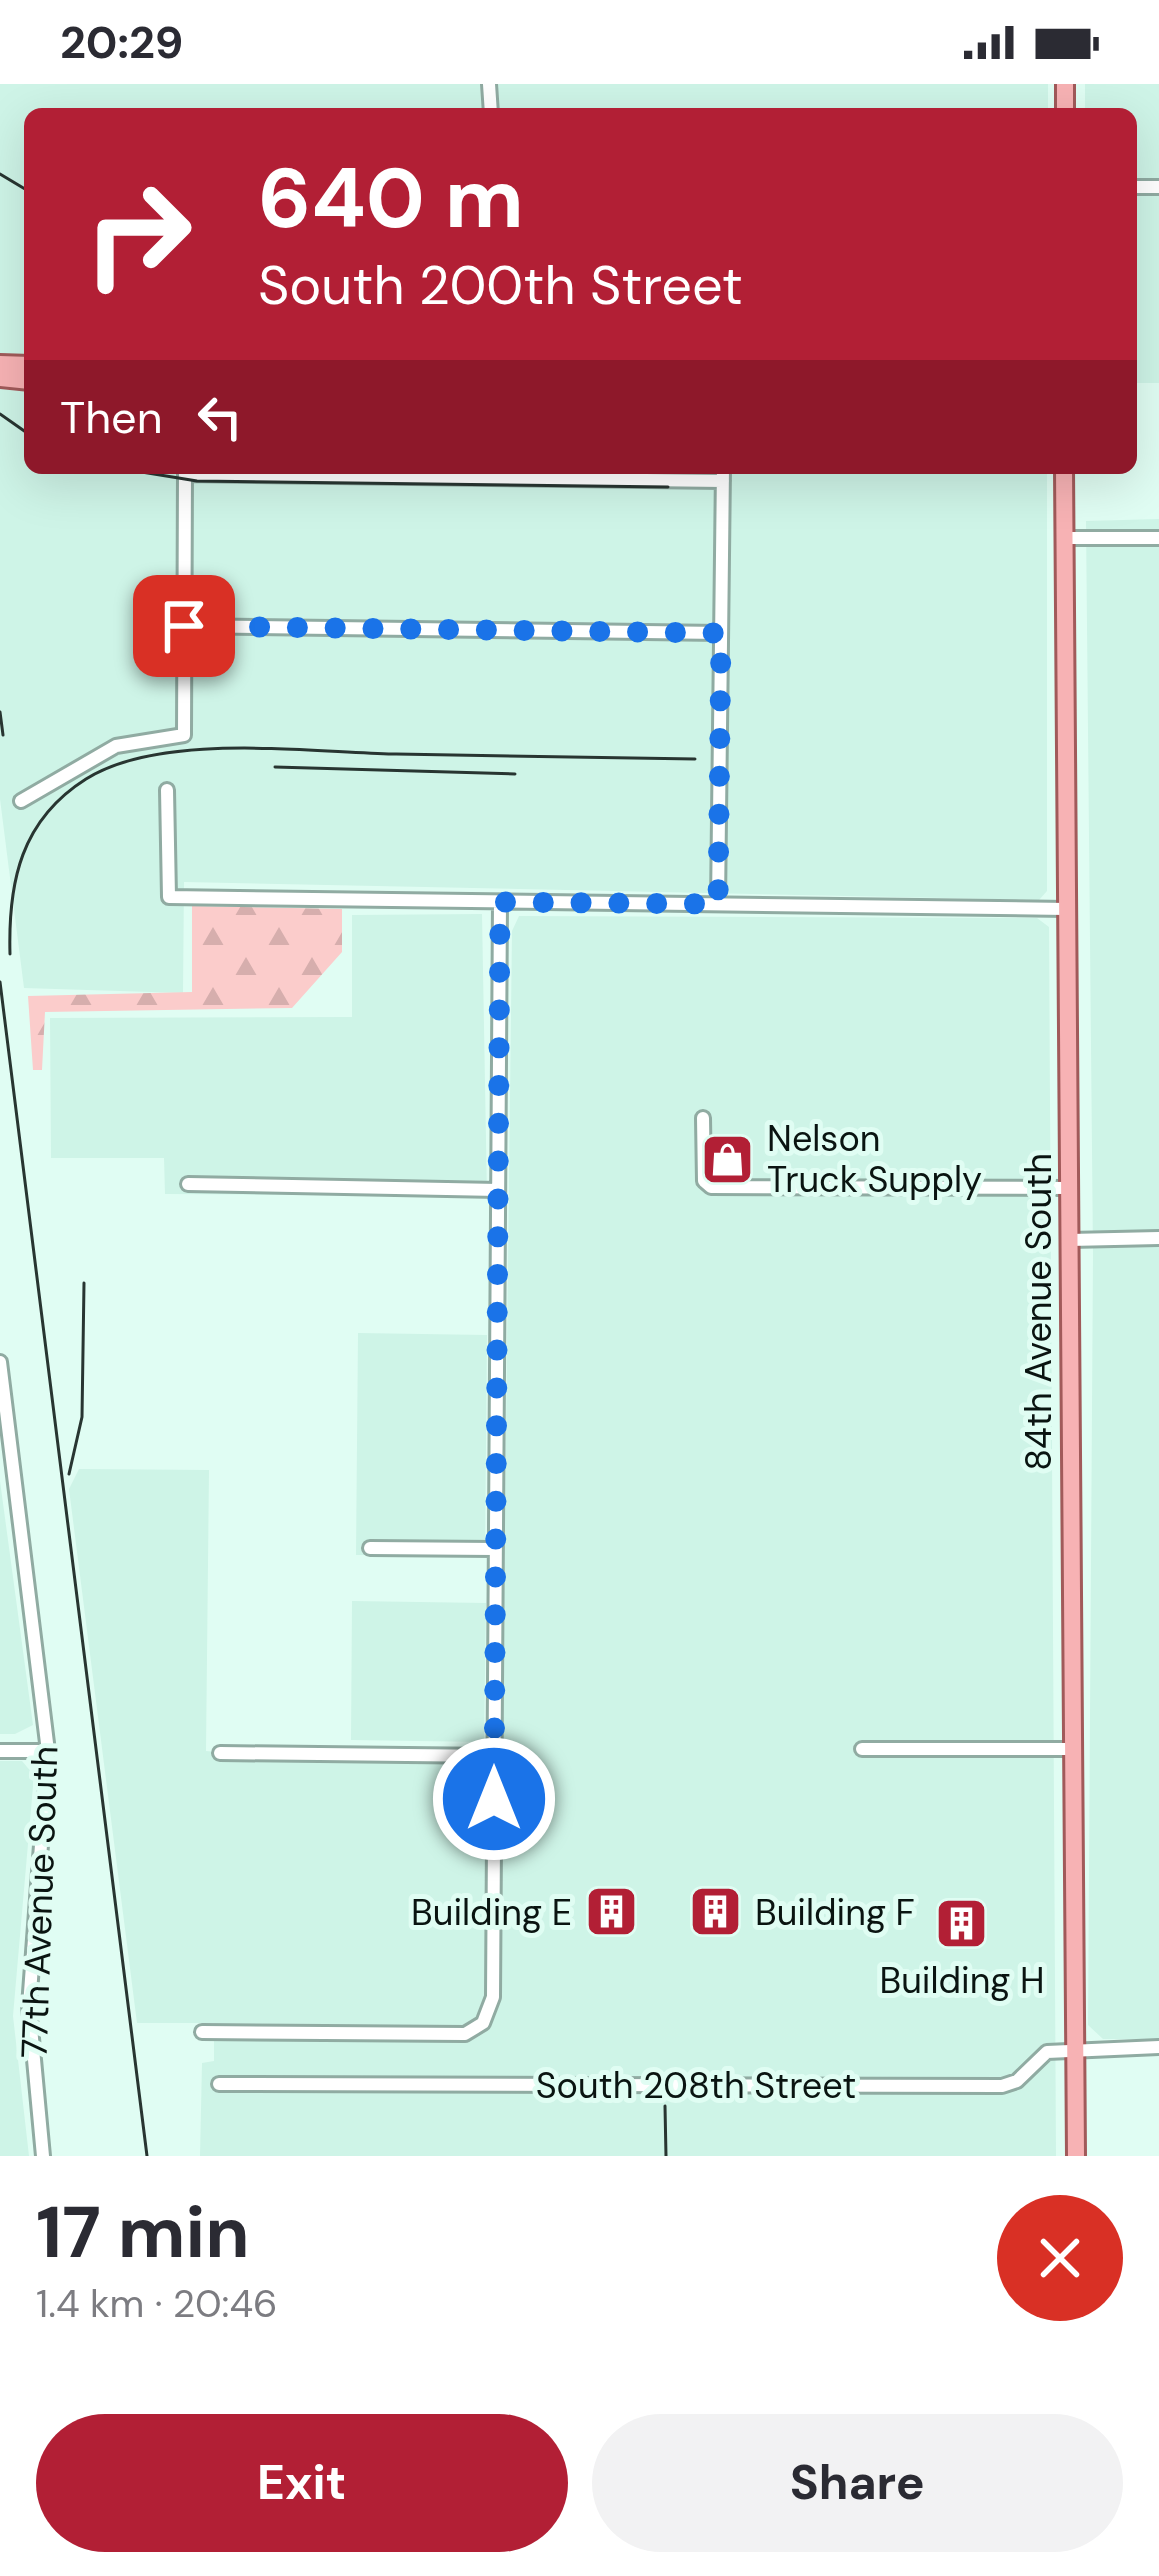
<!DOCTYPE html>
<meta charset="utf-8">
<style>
body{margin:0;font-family:"DM Sans",sans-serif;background:#f2f2f3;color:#2b2b33;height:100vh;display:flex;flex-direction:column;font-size:45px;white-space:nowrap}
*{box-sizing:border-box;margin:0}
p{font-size:39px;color:#7c7c81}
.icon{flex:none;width:66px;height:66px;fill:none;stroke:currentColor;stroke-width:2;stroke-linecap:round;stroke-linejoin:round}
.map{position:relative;height:2072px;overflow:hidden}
.details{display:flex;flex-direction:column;background:#fff;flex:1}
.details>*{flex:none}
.banner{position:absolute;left:24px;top:24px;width:1113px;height:366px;border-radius:18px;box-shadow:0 12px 48px #0002;background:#b21f35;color:#fff;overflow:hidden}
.pin{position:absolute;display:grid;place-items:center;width:102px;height:102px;color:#fff;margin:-51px;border-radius:24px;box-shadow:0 6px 18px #0006}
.me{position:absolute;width:132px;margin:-66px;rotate:0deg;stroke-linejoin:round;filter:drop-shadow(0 0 9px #0008)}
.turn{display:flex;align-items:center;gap:42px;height:252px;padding:0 36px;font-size:54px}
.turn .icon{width:156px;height:156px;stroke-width:2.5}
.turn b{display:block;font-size:84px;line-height:102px}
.then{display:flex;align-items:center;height:114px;padding:0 36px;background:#0003;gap:24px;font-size:45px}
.round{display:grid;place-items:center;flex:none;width:126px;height:126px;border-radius:63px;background:#f2f2f3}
.overview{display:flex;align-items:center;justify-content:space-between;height:204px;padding:0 36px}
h1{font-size:72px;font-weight:700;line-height:90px}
.cta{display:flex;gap:24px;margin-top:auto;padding:24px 36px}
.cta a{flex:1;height:138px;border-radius:72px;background:#b21f35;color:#fff;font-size:48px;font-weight:700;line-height:138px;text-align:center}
.cta a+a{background:#f2f2f3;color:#2b2b33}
.status{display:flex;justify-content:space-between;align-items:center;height:84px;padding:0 60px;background:#fff;direction:ltr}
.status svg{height:33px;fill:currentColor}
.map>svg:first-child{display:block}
.built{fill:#cef4e7}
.forest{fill:url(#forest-firs)}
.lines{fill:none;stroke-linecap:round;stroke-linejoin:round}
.minor-casing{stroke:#90aba2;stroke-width:18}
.major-casing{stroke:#a15a5a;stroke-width:22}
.minor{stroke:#fff;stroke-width:12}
.major{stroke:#f7b2b4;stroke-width:16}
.rail{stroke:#283531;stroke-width:3}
.route{stroke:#1a73e8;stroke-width:21;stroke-dasharray:0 37.8}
.labels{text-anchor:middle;stroke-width:10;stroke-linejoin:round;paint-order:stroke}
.poi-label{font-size:36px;fill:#0a1411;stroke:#e0fdf3;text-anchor:start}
.street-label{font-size:36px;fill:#0a1411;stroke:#e0fdf3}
</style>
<div class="status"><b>20:29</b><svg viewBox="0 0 49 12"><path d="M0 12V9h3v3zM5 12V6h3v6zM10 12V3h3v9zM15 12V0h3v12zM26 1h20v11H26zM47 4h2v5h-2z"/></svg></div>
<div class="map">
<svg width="1159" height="2072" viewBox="0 0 1159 2072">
<defs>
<pattern id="forest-firs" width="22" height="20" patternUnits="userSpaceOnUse" patternTransform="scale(3)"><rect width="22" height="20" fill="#fbcccb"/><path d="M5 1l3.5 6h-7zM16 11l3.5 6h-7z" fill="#d6aead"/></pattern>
</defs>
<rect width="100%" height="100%" fill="#e0fdf3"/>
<path class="built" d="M0,0H1048V30H30V273L0,272Z
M1085,0H1159V299H1131V30H1085Z
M0,305L30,308V384H1047V807L1039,816L184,798L183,909L24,904L0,715Z
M1159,435V1955H1103L1088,1941L1093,1171L1086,437Z
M482,830L487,1112L165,1110L164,1074H51L50,934L352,933V831Z
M519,832L1037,834L1049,843L1056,2072H200L202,1979L214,1977V1939H137L69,1405L79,1385L209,1386L206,1667L217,1668L216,1674L502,1677L512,847Z
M358,1249L487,1251L485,1472L356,1471Z
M0,1397L33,1641L15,1650H0Z
M352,1517L486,1519L484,1658L351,1656Z
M0,1677H22L34,1691L13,1932L29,2072H0Z"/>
<path class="forest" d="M192,822L342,825V868L292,924L45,928L42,986H33L28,912L192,908Z"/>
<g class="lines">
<defs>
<path id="minor" d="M489,0L491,30
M1131,103H1159
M185,390L723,397
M1064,454H1159
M184,542L721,549
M167,706L169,813L1066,825
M21,717L116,662L184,651L185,387
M718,820L723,384
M703,1034L704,1097L711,1103L1070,1104
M188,1100L498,1106
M1070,1156L1159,1154
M0,1278L48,1667L29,1922L43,2072
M370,1464L494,1465
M862,1665H1074
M0,1667H48
M220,1669L494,1672
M202,1948L465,1950L483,1939L493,1913L500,818
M219,2000L1002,2002L1017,1997L1047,1968L1159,1963"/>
<path id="major" d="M1065,30V0
M0,280L30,281
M0,294L30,297
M1064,384L1076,2072"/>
</defs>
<use href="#minor" class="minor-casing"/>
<use href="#major" class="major-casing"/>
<use href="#minor" class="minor"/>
<use href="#major" class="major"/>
<path class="rail" d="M0,90L30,108
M0,330L30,351
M117,384L197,397L668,403
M0,628L3,651
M275,683L515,690
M10,870C8,798 21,736 86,695C161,648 306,668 393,670C494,671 595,673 695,675
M0,898L147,2072
M69,1390L82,1333L84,1199
M665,2022L666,2072"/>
</g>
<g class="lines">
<path class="route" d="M184,542L721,549L718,820L500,818L494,1715"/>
</g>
<defs>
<symbol id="shop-square" viewBox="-11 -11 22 22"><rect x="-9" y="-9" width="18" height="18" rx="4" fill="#b21f35" stroke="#e0fdf3"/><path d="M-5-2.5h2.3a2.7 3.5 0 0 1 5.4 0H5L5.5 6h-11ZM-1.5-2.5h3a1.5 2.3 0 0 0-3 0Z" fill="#fff"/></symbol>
<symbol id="building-square" viewBox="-11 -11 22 22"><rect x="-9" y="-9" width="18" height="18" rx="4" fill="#b21f35" stroke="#e0fdf3"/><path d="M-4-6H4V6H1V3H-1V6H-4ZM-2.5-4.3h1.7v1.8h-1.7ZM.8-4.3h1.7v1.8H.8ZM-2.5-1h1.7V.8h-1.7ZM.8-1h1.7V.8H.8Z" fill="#fff"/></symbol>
</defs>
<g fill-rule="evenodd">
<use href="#shop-square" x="698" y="1046" width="59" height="59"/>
<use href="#building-square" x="582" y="1798" width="59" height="59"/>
<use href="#building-square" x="686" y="1798" width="59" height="59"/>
<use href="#building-square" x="932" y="1810" width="59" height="59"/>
</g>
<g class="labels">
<g class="poi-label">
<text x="767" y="1067">Nelson<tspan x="767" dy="41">Truck Supply</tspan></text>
<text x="572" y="1841" text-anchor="end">Building E</text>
<text x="755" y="1841">Building F</text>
<text x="962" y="1909" text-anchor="middle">Building H</text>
</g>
<g class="street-label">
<text transform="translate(1038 1228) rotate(-90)" y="13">84th Avenue South</text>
<text transform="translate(39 1818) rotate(-88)" y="13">77th Avenue South</text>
<text x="696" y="2014">South 208th Street</text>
</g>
</g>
</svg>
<div class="pin" style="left:184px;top:542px;background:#d93025"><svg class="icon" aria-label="arrive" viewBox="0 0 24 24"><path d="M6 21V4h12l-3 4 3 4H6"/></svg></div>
<svg class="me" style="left:494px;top:1715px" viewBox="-20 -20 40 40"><circle r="17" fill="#1a73e8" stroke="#fff" stroke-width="3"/><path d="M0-11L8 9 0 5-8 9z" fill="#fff"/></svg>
<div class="banner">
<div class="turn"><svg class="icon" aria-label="right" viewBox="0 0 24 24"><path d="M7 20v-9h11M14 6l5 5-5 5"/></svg><div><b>640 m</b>South 200th Street</div></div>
<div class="then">Then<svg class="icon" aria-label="left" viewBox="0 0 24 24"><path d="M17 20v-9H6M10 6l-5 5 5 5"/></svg></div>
</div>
</div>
<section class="details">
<div class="overview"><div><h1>17 min</h1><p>1.4 km · 20:46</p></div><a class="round" style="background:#d93025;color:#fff"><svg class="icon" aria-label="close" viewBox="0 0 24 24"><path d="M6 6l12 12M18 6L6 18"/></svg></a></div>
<div class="cta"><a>Exit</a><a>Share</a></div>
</section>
